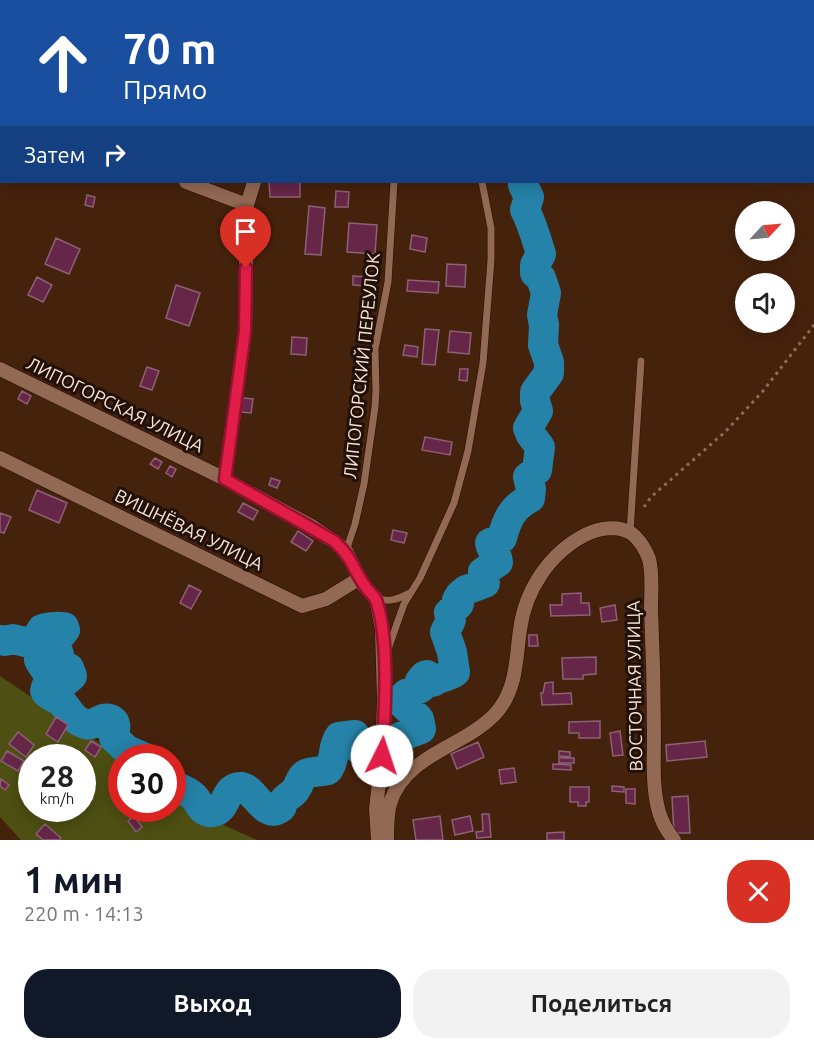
<!DOCTYPE html>
<html lang="ru">
<meta charset="utf-8">
<style>
body{margin:0;font-family:Ubuntu,sans-serif;background:#f2f2f2;color:#222;height:100vh;display:flex;flex-direction:column;font-size:22px;white-space:nowrap}
*{box-sizing:border-box;margin:0}
p{font-size:20px;color:#767676}
.icon{flex:none;width:33px;height:33px;fill:none;stroke:currentColor;stroke-width:2;stroke-linecap:round;stroke-linejoin:round}
.map{position:relative;height:840px;overflow:hidden}
.side{display:flex;flex-direction:column;background:#fff;flex:1}
.side>*{flex:none}
.guide{position:absolute;left:0px;top:0px;width:814px;height:183px;box-shadow:0 3px 15px #0003;background:#1a4fa0;color:#fff;overflow:hidden}
.needle{width:39px;rotate:64deg}
.controls{position:absolute;left:735px;top:201px;display:grid;gap:12px}
.controls a{display:grid;place-items:center;width:60px;height:60px;border-radius:50%;background:#fff;box-shadow:0 3px 15px #0003;font-size:30px}
.speed{position:absolute;left:18px;top:744px;display:flex;gap:12px;font-size:30px;font-weight:700;text-align:center}
.speed>*{display:grid;place-content:center;width:78px;height:78px;border-radius:50%;background:#fff;box-shadow:0 3px 15px #0003;line-height:1}
.speed small{font-size:15px;font-weight:400}
.speed .limit{border:9px solid #d22;background:#fff;color:#111}
.pin{position:absolute;display:grid;place-items:center;width:51px;height:51px;color:#fff;margin:-62px -26px;border-radius:50% 50% 50% 0;rotate:-45deg;box-shadow:0 0 6px #0007}
.pin .icon{rotate:45deg}
.me{position:absolute;width:66px;margin:-33px;rotate:4deg;stroke-linejoin:round;filter:drop-shadow(0 0 4px #0008)}
.turn{display:flex;align-items:center;gap:21px;height:126px;padding:0 24px;font-size:27px}
.turn .icon{width:78px;height:78px;stroke-width:2.5}
.turn b{display:block;font-size:42px;line-height:51px}
.then{display:flex;align-items:center;height:57px;padding:0 24px;background:#0003;gap:12px;font-size:22px}
.round{display:grid;place-items:center;flex:none;width:63px;height:63px;border-radius:24px;background:#f2f2f2}
.headline{display:flex;align-items:center;justify-content:space-between;height:102px;padding:0 24px}
h1{font-size:36px;font-weight:700;line-height:45px;color:#111827}
.action{display:flex;gap:12px;margin-top:auto;padding:12px 24px}
.action a{flex:1;height:69px;border-radius:24px;background:#111827;color:#fff;font-size:24px;font-weight:700;line-height:69px;text-align:center}
.action a+a{background:#f2f2f2;color:#222}
.map>svg:first-child{display:block}
.green{fill:#4e4f12;fill-rule:evenodd}
.lines{fill:none;stroke-linecap:round;stroke-linejoin:round}
.river{stroke:#2582a8;stroke-width:30}
.building{fill:#662648;stroke:#8c6175;stroke-width:1.5}
.service-casing{stroke:#290900;stroke-width:8}
.minor-casing{stroke:#290900;stroke-width:15}
.path{stroke:#8b6d5a;stroke-width:3;stroke-dasharray:3 4.5;stroke-linecap:butt}
.service{stroke:#926953;stroke-width:7}
.minor{stroke:#926953;stroke-width:14}
.route-casing{stroke:#92132f;stroke-width:15}
.route{stroke:#e11d48;stroke-width:10}
.labels{text-anchor:middle;stroke-width:6;stroke-linejoin:round;paint-order:stroke}
.street-label{font-size:18px;fill:#fae3d6;stroke:#201008}
</style>
<div class="map">
<svg width="814" height="840" viewBox="0 0 814 840">
<rect width="100%" height="100%" fill="#45220c"/>
<path class="green" d="M0,676L121,758L122,808H172L173,793L212,820L257,840H21L0,817ZM32,758H82V808H32Z"/>
<g class="lines">
<path class="river" d="M533,2L534,0
M0,640L5,641L13,639L29,643L35,640L42,629C45,627 62,626 64,627L65,630L55,642L59,655C52,658 47,654 41,656L39,660L44,668H69L72,676L64,683L46,687L45,691C49,697 55,697 60,701C69,708 70,719 85,724C94,727 104,714 112,720C118,724 114,732 114,738L127,750L145,758
M387,742L421,729L419,719L403,704L402,698L406,694L421,688L420,681L424,676L427,675L433,682C441,676 449,677 455,672L452,652L445,632L451,620L449,613L459,604L457,600L460,595L466,590L485,583L483,572L498,562C498,555 491,551 490,543L502,538C507,519 512,508 530,498L531,489L528,477L537,470L540,447L531,435L528,428L538,411L535,401V392L549,373V362L543,345L544,325L542,315L546,293L541,278L535,273V265L541,254C536,238 532,223 525,210L529,197L523,185L524,182
M172,785C179,788 188,791 193,796C200,802 201,814 213,812C228,810 224,785 242,787C254,789 264,818 279,809C284,806 280,807 283,802C286,796 293,795 296,789C300,784 300,777 306,774C312,771 321,772 328,770C336,759 332,747 339,737L355,735L359,749L377,743"/>
</g>
<path class="building" d="M269,182H300V197H270Z
M336,191L349,192L348,207H335Z
M87,195L95,197L93,207L85,205Z
M309,206L325,208L321,255L305,254Z
M349,223L377,225L375,254L347,252Z
M412,235L427,238L425,252L410,249Z
M56,238L80,249L69,274L45,264Z
M447,264L466,265L465,287L446,286Z
M353,276L367,277L366,286L353,285Z
M37,277L52,285L43,302L28,295Z
M408,280L439,282L438,293L407,291Z
M176,285L200,293L189,326L166,318Z
M425,329L439,330L435,365L422,364Z
M450,331L471,333L469,354L448,352Z
M292,337L307,338L306,355L291,354Z
M405,345L418,347L417,357L403,355Z
M147,367L159,371L152,390L140,386Z
M460,369H468L467,381L459,380Z
M22,391L31,396L27,404L18,399Z
M243,398L253,399L251,413L241,412Z
M425,437L452,442L450,455L422,450Z
M155,458L162,462L158,469L150,464Z
M170,466L176,469L172,477L166,473Z
M271,478L280,481L277,488L269,485Z
M37,490L67,503L59,523L29,510Z
M243,503L258,511L253,520L238,512Z
M0,513L11,517L4,533L0,532Z
M393,530L407,533L404,543L391,540Z
M298,531L313,541L306,551L291,542Z
M189,585L201,591L191,609L180,603Z
M581,593V603H589L590,615L551,616L550,605H562V594Z
M615,605L617,620L602,622L600,608Z
M529,635H537L538,646H529Z
M596,657V674L583,675V679H563L562,658Z
M553,682V694L571,693L572,704L542,705L541,693H543L545,683Z
M56,717L68,725L58,742L46,734Z
M600,721V738H579V733H569V722Z
M620,731L623,755L613,756L610,733Z
M18,732L34,745L26,757L9,744Z
M91,741L101,747L95,757L85,750Z
M705,741L707,757L667,761L666,745Z
M478,742L484,757L457,769L451,754Z
M7,751L24,761L18,771L1,761Z
M559,751L570,752V757L559,756Z
M559,758H574V763H559Z
M553,764L571,765V770L553,769Z
M514,768L516,782L501,784L499,770Z
M1,779L9,785L5,790L0,786Z
M612,786L624,787V792L612,791Z
M82,787L93,799L87,804L82,799Z
M570,787H589V802H586V806H578V802H570Z
M626,789H635V804L626,803Z
M688,796L690,833H674L672,797Z
M482,814H489L491,837L477,838L476,832L483,831Z
M134,816L142,827L136,832L128,821Z
M440,816L443,840H416L413,820Z
M470,816L473,831L455,835L452,820Z
M45,824L61,838L59,840H43L36,834Z
M564,832V840H547V833Z"/>
<g class="lines">
<defs>
<path id="service" d="M475,0V2
M406,2V0
M630,532L641,361
M346,551L355,524L364,484L375,407L376,391L375,349L388,282L394,182
M376,598C389,603 398,599 410,593
M387,652L404,604L420,578L454,503L468,451L483,363L491,260V228L482,182"/>
<path id="minor" d="M256,0V2
M0,111H2
M186,182L247,205
M0,369L225,479L313,527L334,541L346,551L364,586L376,598L382,630L384,699L382,756L376,809L378,840
M0,458L302,606L326,599L360,578
M225,479L245,331L247,205L254,182
M387,840C387,828 387,815 390,804C399,770 434,754 461,739C475,731 491,721 500,708C517,685 516,657 520,630C525,590 550,552 587,534C600,528 618,525 631,533C639,539 646,550 649,559C653,574 651,593 651,609C653,651 654,693 654,736C654,760 652,788 659,812C662,823 667,831 674,840"/>
</defs>
<use href="#service" class="service-casing"/>
<use href="#minor" class="minor-casing"/>
<path class="path" d="M644,507L651,497L725,432L763,391L814,325"/>
<use href="#service" class="service"/>
<use href="#minor" class="minor"/>
</g>
<g class="lines">
<defs>
<path id="route" d="M246,268L245,331L225,479L334,541C353,558 352,568 365,586C368,591 374,595 376,600C390,640 385,713 382,756"/>
</defs>
<use href="#route" class="route-casing"/>
<use href="#route" class="route"/>
</g>
<g class="labels">
<g class="street-label">
<text transform="translate(362 366) rotate(-84)" y="6">ЛИПОГОРСКИЙ ПЕРЕУЛОК</text>
<text transform="translate(115 405) rotate(26)" y="6">ЛИПОГОРСКАЯ УЛИЦА</text>
<text transform="translate(189 530) rotate(26)" y="6">ВИШНЁВАЯ УЛИЦА</text>
<text transform="translate(635 686) rotate(-91)" y="6">ВОСТОЧНАЯ УЛИЦА</text>
</g>
</g>
</svg>
<div class="controls">
<a><svg class="needle" viewBox="-14 -14 28 28"><path d="M0-13l5 13h-10z" fill="#e53935"/><path d="M0 13l5-13h-10z" fill="#767676"/></svg></a>
<a><svg class="icon" aria-label="sound" viewBox="0 0 24 24"><path d="M4 9h4l5-4v14l-5-4H4zM17 9q2 3 0 6"/></svg></a>
</div>
<div class="speed"><div>28<small>km/h</small></div><div class="limit">30</div></div>
<div class="pin" style="left:246px;top:268px;background:#d93025"><svg class="icon" aria-label="arrive" viewBox="0 0 24 24"><path d="M6 21V4h12l-3 4 3 4H6"/></svg></div>
<svg class="me" style="left:382px;top:756px" viewBox="-20 -20 40 40"><circle r="19" fill="#fff"/><path d="M0-13L10 11 0 6-10 11z" fill="#e11d48"/></svg>
<div class="guide">
<div class="turn"><svg class="icon" aria-label="ahead" viewBox="0 0 24 24"><path d="M12 20V5M6 11l6-6 6 6"/></svg><div><b>70 m</b>Прямо</div></div>
<div class="then">Затем<svg class="icon" aria-label="right" viewBox="0 0 24 24"><path d="M7 20v-9h11M14 6l5 5-5 5"/></svg></div>
</div>
</div>
<section class="side">
<div class="headline"><div><h1>1 мин</h1><p>220 m · 14:13</p></div><a class="round" style="background:#d93025;color:#fff"><svg class="icon" aria-label="close" viewBox="0 0 24 24"><path d="M6 6l12 12M18 6L6 18"/></svg></a></div>
<div class="action"><a>Выход</a><a>Поделиться</a></div>
</section>
